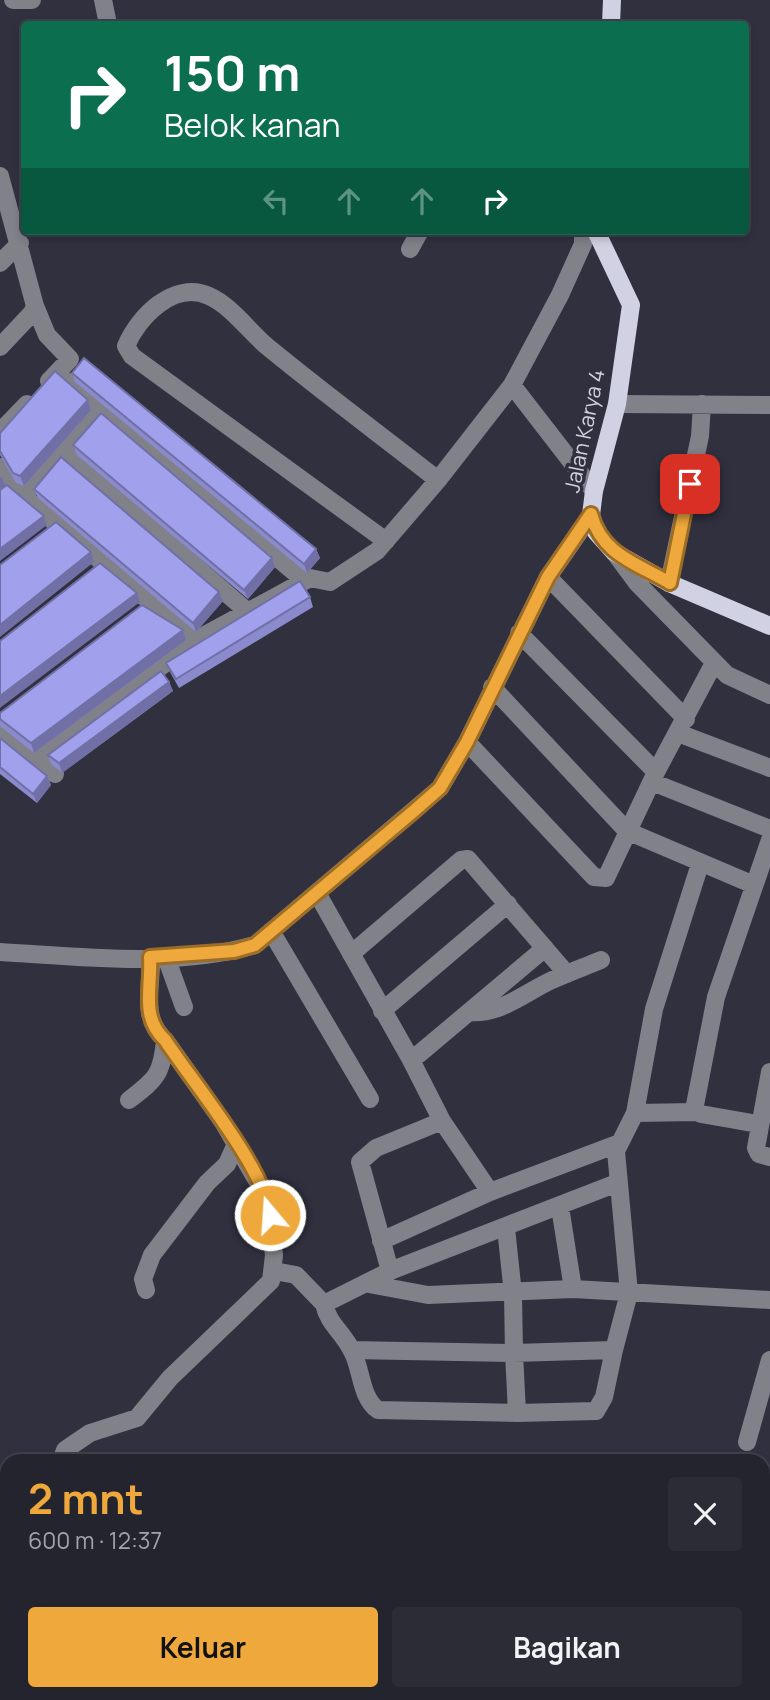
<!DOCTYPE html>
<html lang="id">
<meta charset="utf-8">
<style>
body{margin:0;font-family:Manrope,sans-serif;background:#2c2c37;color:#f1f3f6;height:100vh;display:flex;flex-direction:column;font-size:26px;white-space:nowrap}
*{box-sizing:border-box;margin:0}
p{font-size:23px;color:#a3a4aa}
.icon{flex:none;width:38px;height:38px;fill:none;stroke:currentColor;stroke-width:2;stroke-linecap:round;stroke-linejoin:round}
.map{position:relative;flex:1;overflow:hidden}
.panel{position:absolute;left:0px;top:1454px;width:770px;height:247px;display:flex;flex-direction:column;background:#24242f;border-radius:21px 21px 0 0;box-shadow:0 4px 10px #0003,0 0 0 2px #41414b}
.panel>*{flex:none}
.guide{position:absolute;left:21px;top:21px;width:728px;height:214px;border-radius:7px;box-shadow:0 4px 10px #0003,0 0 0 2px #41414b;background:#0b6e4f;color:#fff;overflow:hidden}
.pin{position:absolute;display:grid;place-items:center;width:60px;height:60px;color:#fff;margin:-30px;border-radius:14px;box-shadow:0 4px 10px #0006}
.me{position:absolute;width:77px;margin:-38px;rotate:342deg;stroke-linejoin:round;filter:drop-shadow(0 0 5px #0008)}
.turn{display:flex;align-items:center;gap:24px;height:147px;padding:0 28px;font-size:32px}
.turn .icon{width:91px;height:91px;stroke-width:2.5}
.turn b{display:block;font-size:49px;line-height:60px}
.lanes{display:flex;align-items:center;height:66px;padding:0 28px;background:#0003;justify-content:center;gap:35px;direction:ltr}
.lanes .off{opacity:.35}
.round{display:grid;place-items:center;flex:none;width:74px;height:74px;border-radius:7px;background:#2c2c37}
.headline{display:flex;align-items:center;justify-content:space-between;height:119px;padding:0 28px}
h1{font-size:42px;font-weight:700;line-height:52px;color:#eea83c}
.primary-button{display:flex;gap:14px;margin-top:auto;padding:14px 28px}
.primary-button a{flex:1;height:80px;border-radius:7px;background:#eea83c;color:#111;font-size:28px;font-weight:700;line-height:80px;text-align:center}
.primary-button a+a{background:#2c2c37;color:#f1f3f6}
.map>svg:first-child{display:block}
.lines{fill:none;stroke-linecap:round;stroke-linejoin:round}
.minor{stroke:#81818a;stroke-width:18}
.major{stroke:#d0d1e2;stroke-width:18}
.wall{fill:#8a8acc}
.shaded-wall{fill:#7070a6}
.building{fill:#a0a0ed;stroke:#7070a6;stroke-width:2}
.route-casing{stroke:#9b6d27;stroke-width:18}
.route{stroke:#eea83c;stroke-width:12}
.labels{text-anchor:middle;stroke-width:7;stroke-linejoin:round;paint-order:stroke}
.street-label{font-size:21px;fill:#d0d1db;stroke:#30303f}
</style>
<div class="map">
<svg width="770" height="1700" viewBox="0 0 770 1700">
<rect width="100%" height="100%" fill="#30303f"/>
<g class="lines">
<path class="minor" d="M13,0H32
M103,0L108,24
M0,176L35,306L47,335L70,359L49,381
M410,249L420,231
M0,263L20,243
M0,347L32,313L35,306
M57,373L305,581
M512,385L594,491
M617,404L770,405
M0,432L27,404
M64,452L248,612
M0,467L11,486L196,640
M24,495L102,411
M386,541L132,356L126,346C138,317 174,280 209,296C232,306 250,333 269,348C325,394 382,436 438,480
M614,552L637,583L727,675L770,695
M548,577L686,719
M669,583L700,436L702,404
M519,633L656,772
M492,687L627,831L754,885
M0,733L55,774
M678,733L770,768
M467,742L594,877L606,878L656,772L714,663
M37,760L196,640L310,578L330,582L377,551L438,480L512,385L560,295L583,244V231
M652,782L770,829
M317,893L410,1058L419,1054L545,948
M271,931L370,1099
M0,952C83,957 175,968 255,945L440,788L467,742L548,577L591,515
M351,954L461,860L468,859L567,974
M166,957L184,1007
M382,1011L508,904
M470,1012C499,1015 525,993 550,981C567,973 584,967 601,960
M410,1058L442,1121L490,1192
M770,1072L756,1148L759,1154L770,1157
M129,1100C156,1079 162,1075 165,1040C140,1017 152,988 151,957
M696,1112L635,1113L654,1009L700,864
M758,1124L701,1114L696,1112L695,1105L716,997L770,840
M560,1207L573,1289
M506,1228L513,1294L514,1353L614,1350L629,1293L616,1151L635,1113
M381,1241L490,1192L620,1143
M274,1271L296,1275L324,1304
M390,1271L360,1162L376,1148L442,1121
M369,1284L428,1295L573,1289L770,1300
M146,1290L143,1279L152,1255L207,1183L227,1164L236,1144
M352,1350L514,1353L517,1413
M614,1350L604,1397L596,1411L517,1413L378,1410C360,1397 362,1369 352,1351C344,1333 328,1324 324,1304L390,1271L617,1183
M747,1442L770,1360
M61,1461L65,1450L90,1433L137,1418L170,1378L271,1281L274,1255L266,1196L223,1122L165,1040
M763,1575H770"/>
<path class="major" d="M611,24L612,0
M596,231L631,305L617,404L594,491L591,515L596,532L614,552L669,583L770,626"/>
</g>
<path class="wall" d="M72,373L316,549L320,558L307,573L75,382Z
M88,400L91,410L24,486L16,483L0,455V433Z
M73,445L272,558L275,567L248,599L77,455Z
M34,489L223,601L196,632L38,498Z
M310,597L313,607L179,688L170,672L166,663Z
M183,630L186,640L34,753L0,726V713Z
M169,682L173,691L62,773L51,764L48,755Z
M0,738L47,776L51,785L37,803L0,774Z"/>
<path class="shaded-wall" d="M88,400L91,410L24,486L20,476Z
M2,477L5,486L0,490V478Z
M44,516L47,525L0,561V549Z
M316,549L320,558L307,573L304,564Z
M91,552L94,562L0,637V625Z
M272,558L275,567L248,599L244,590Z
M219,592L223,601L196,632L193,623Z
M137,593L140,602L0,708V696Z
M183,630L186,640L34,753L31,743Z
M169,682L173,691L62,773L59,763Z
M47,776L51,785L37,803L33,794Z"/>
<path class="building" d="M84,358L316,549L304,564L72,373Z
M55,371L88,400L20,476L13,473L0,451V433Z
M101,413L272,558L244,590L73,445Z
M61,457L219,592L193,623L34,489Z
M7,485L44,516L0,549V490Z
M56,522L91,552L0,625V565Z
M100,563L137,593L0,696V641Z
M300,581L310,597L176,679L166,663Z
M142,605L183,630L31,743L0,719V713Z
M161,671L169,682L59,763L48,755Z
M0,738L47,776L33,794L0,767Z"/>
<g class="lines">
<defs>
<path id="route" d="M270,1215C266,1170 192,1081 165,1040C140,1017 152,988 150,957L234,951L255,945L415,810L440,788L467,742L548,577L591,514C602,555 636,563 670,583L690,484"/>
</defs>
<use href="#route" class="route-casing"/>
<use href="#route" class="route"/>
</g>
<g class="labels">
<g class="street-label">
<text transform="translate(585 431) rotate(-78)" y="7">Jalan Karya 4</text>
</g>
</g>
</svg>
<div class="pin" style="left:690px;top:484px;background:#d93025"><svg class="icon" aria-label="arrive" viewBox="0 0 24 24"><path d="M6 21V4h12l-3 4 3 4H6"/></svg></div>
<svg class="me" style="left:270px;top:1215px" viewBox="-20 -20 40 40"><circle r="17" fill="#eea83c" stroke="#fff" stroke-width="3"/><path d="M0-11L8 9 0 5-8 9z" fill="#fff"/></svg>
<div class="guide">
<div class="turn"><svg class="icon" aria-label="right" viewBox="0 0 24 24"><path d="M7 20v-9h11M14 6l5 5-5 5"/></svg><div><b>150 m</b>Belok kanan</div></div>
<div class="lanes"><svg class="icon off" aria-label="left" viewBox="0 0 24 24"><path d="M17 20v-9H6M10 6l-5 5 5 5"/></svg><svg class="icon off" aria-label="ahead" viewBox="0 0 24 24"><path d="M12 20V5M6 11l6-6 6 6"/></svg><svg class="icon off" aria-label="ahead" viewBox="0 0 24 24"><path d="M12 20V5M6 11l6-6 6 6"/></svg><svg class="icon" aria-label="right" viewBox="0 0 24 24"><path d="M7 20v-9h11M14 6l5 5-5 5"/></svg></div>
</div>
<section class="panel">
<div class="headline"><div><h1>2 mnt</h1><p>600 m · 12:37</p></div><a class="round"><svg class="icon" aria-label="close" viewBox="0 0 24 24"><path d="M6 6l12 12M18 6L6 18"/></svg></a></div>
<div class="primary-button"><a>Keluar</a><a>Bagikan</a></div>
</section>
</div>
